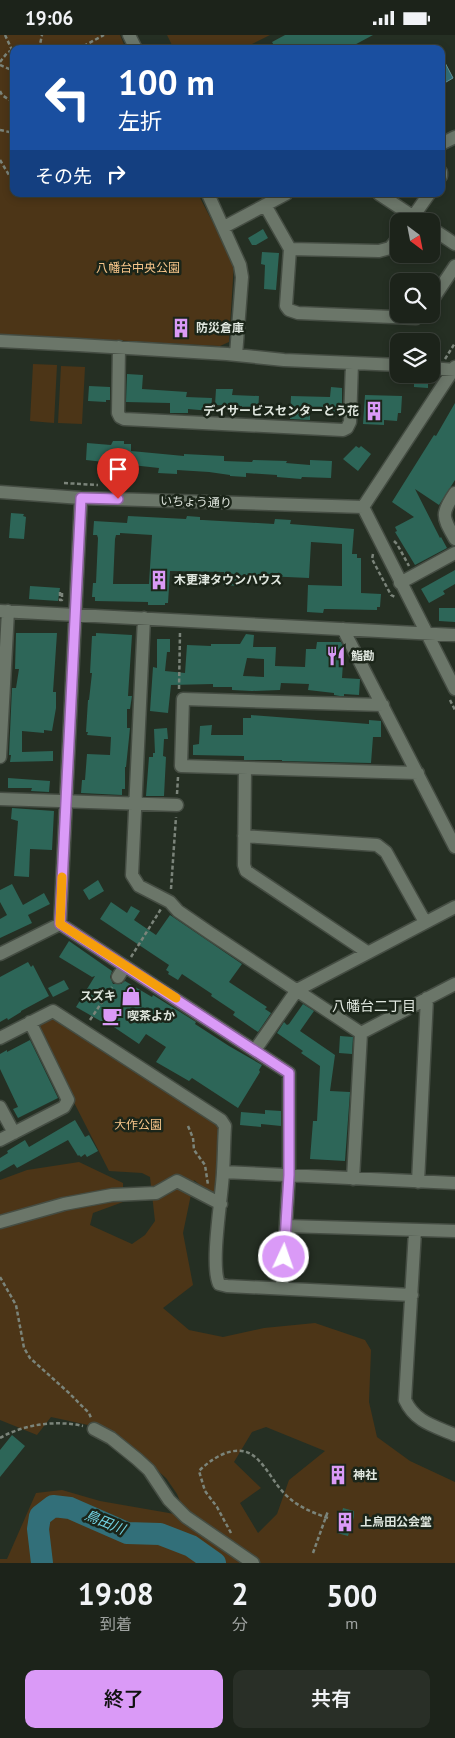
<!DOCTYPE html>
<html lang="ja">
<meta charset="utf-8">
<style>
body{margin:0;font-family:"PT Sans","Noto Sans JP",sans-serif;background:#292f27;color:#f1f3f6;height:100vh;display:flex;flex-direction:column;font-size:19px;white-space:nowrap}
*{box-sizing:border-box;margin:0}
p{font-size:16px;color:#a0a4a2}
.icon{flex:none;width:28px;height:28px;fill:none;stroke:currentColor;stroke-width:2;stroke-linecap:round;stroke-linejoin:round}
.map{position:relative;height:1528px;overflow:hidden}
.drawer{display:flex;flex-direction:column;background:#1c231a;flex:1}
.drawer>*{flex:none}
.top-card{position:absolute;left:10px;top:10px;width:435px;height:152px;border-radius:10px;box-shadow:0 2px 8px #0003,0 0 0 1px #3a4039;background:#1a4fa0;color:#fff;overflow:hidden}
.needle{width:32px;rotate:148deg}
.fabs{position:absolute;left:390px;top:178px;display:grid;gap:10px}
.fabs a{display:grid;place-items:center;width:50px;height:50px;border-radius:10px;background:#1c231a;box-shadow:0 2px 8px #0003,0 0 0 1px #3a4039;font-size:25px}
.pin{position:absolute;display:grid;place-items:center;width:42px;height:42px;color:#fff;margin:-51px -21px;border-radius:50% 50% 50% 0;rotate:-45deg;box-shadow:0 0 5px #0007}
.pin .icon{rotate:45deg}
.me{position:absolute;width:55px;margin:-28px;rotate:3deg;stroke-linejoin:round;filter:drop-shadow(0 0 4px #0008)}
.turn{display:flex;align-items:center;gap:18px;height:105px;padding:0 25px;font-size:22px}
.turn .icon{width:65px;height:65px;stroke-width:2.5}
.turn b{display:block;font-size:35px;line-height:42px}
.then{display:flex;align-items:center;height:48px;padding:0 25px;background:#0003;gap:10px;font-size:19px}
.eta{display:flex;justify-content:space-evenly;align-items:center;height:85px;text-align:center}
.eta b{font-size:30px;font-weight:600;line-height:35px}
.primary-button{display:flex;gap:10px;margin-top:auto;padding:10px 25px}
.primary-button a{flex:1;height:58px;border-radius:10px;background:#da9af7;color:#111;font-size:20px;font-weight:600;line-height:58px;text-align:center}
.primary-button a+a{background:#292f27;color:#f1f3f6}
.status{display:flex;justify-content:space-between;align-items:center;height:35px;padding:0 25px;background:#1c231a;direction:ltr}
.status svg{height:14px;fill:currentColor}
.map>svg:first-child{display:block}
.green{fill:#4c3517;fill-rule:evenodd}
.water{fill:#326f79;stroke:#669398}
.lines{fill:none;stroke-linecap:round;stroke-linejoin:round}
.river{stroke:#326f79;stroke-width:22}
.building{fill:#2d6658;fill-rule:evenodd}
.minor-casing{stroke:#454d43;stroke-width:15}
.path{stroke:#7b847a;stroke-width:2.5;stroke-dasharray:4 2.5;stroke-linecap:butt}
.minor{stroke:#6b7669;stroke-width:12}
.route-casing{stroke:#8e64a1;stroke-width:12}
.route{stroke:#da9af7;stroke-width:9}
.slow{stroke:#f59e0b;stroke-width:9}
.labels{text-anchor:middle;stroke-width:5;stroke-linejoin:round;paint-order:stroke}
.park-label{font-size:12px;fill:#f7c58a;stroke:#1b2519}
.poi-label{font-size:12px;font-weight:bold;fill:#e0e7df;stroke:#1b2519;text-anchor:start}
.street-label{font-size:12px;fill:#e0e7df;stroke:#1b2519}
.neighbourhood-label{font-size:14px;fill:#e0e7df;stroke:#1b2519}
.water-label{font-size:14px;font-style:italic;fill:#71d2e3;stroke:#1b2519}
</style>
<div class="status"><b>19:06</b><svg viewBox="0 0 49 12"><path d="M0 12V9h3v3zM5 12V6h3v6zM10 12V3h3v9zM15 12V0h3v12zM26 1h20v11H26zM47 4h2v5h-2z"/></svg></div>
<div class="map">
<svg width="455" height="1528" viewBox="0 0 455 1528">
<rect width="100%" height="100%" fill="#252f23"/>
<path class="green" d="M0,0H120L126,14H14V159H198L234,228L229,307L220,311L0,299Z
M167,0H270L242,14H174Z
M33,329L57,330L54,388L30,386Z
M61,331L85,332L82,389L58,388Z
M54,980L219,1086L218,1159L212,1160L194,1145L183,1198L193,1250L163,1273L189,1295L223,1302L264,1293L315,1288L365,1305L371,1315L369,1367L377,1402L410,1426L455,1447V1528H0V1524H7L36,1458L62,1455L100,1466L186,1481L177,1459L166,1443L111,1395L51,1382L37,1400L0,1385V1145L27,1135L79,1127L123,1148V1167L93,1178L90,1190L132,1209L145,1200L155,1186L150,1142L142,1138L109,1136L38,997L42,987ZM266,1392L325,1416L289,1445L277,1479L258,1498L240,1468L261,1453L234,1427L252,1397Z"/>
<path class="water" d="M441,20L453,43L441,50Z"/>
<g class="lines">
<path class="river" d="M42,1528L38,1494L40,1481L53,1471L70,1473L127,1498L160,1499L191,1511L215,1528"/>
</g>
<path class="building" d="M285,0H373L347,14H276L272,7Z
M263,194L268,203L256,210H252L248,203Z
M262,217L279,218L276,255L264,254L265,230L261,229Z
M127,339L143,340L142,354L187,357L186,362L212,363L211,376L188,374V378H170V368L126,367Z
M414,341L428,342V353L414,352Z
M89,351L110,352V365H106V367L88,366Z
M331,352L342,353V378L310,376V385L290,384L291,361L330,362Z
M216,354H233L232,360L259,361L258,376L242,375V371L215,370Z
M365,360L402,361L401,378H398L397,386L384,385V390L363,389Z
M455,368V445L439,470L415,454L440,503L441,502L447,513L415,530L395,497L397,496L395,492L414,482L392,467L434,400L436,401Z
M113,406H124V409H131V416L184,421V419L224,421V426L252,427L253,425L287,426L286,428L310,430V425L332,426L331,443L302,442L301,444L277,442V440L246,438V442L230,441V440L209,437L177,435V439L158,438L159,433L86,425L87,408L111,410Z
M356,411L359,413L361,411L371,419L358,436L343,424Z
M11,478L24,479L23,481L26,482L24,504L9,503Z
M128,481L186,484L187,481L200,482V485H203L274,489L275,484L291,485L290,489L354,494L352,519H357V523H361V558L381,559L380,572H377V575L328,574H324L323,578L307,577L308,550L342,551V509L311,507L309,543L243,540L242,548H239V551L223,550L224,537L170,536L168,568H165V570H148V567L95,566V562H92L93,548H96L98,503L97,500H93L94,486L127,488ZM120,498L152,500L149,549H113L115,504L116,500H120Z
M455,535V549L443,556L445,559L429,568L421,554Z
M30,551L60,553L58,566L29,564Z
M439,573H455V587L439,586Z
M16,598H57L53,657H56V673L52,696L44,695V698L22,696V717L53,716V726L10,727L11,720H9L12,653H16L19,634H15Z
M96,598L132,600L128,661H132L130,674H127V693H130L129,703L126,732H125V754H122V760L81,758L82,745H85L87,719L110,720L111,702L87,700L88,697H86L88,665H89L92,638H90L92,601H96Z
M246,599L254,600L253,612H276L275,631L305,632L306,614H316L317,607H341L344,613L342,643L360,644L359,660L344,659V661H340L334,660V658L308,655L309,649L281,648L280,655L252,656L232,655V652H213V649L171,650L168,678L150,676L153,632L157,633V604H170V617H167L165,636L185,638L187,610L211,611V609H240ZM247,623L264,624V642L243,641Z
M251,680L369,689V685L381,686V702H373L371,728L282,726V725H244V721L193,720V710L199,709L200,691L212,690L211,700H243V683H251Z
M167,693L168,704H164L163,721L166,722L164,761H146L149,722H153V718H155L154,694Z
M8,743L50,746L49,757L31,756L32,753H8Z
M12,773L54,776L52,815L30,814L29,842L14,841L18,786L11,784Z
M98,845L104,856L89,865L83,855Z
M12,849L23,870L44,858L50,869L28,880L32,888L0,903V884L7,880L0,867V855Z
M111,867L127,878L131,871L140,876L134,885L156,900L170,880L242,929L229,947L267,972L265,974L271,978L258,997L233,980L235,977L211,961L212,959L182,939L178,945L168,939L169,937L166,935L169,930L100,884Z
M69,906L112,936L110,942L113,949H121L125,946L152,962L153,960L196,987L195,989L229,1011L262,1030L259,1035L260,1037L238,1073L192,1043L189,1046L156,1027L166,1012L146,999L139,1009L105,986L104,988L76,972L95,941L92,942L59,922Z
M28,927L31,932L33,930L49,961L21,976V977L8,985L7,983L0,987V942Z
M64,945L69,954L53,962L48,953Z
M303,969L314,976L300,996L335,1020L330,1056L350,1057L345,1126L310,1124L313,1086H317L320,1031L301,1018L303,1016L277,998L284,987L287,990L289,989Z
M340,1001L353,1002L352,1019L339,1018Z
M30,1005L58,1063L18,1083L13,1074L18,1072L0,1034V1019L7,1015V1017Z
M265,1075L281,1076V1091L261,1089V1092L240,1090L241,1077L265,1079Z
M75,1085L85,1102L89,1100L98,1116L87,1122L85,1119L81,1122L79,1120L78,1121L68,1105L17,1133L14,1129L0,1137V1123L8,1118L7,1116L25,1105L29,1112Z
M12,1400L25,1411L0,1442V1415Z
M333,1433L346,1436L343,1447L331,1445Z
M343,1473L354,1476V1482L348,1501L337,1498Z"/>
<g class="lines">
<defs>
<path id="minor" d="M129,0L136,14
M441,109L455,102
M441,137V141
M208,159L240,230L242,242L236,320
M379,159L420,186
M265,170L290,214L286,271L289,275L298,278L416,283L422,279
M410,186L429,159
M224,192L286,159
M431,193L455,209
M290,214L379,216L390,213L399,202
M431,267L455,231
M0,306L78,310L227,319L284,325L399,330
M119,312L118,378L120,382L124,384L343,395L347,393L350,387L352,328
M431,333L455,335
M0,457L81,463L363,472
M455,458C440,480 443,482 455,504
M363,472L455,654
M363,472L455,332
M400,548L455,518
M0,576L455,600
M144,583L132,840L139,851L170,867L178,876L210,898L361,998
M343,594L455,812
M383,670L183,664L181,731L418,738
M0,722L8,576
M245,733L244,830L246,836L367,917
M0,764L177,770
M244,801L377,810L386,817L425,887
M60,889L289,1038V1140L282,1253
M0,919L60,889L81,463
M118,942L125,931
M361,998L455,949
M0,1003L53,976L221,1085L225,1091C224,1106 224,1122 223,1137C222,1162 210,1229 219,1249L227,1251L412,1260
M255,1015L297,955L455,872
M0,1072L14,1098
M0,1105L64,1072L68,1065L30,987
M223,1137L455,1148
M353,1144L361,998
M418,1147L427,963
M0,1187L64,1169L112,1160L156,1158L177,1146L221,1169
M286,1191L455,1196
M415,1196L405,1365C415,1387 434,1391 455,1400
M94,1394L111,1403L137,1424L149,1435L169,1465L186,1482L253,1528"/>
</defs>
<use href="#minor" class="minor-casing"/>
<path class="path" d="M5,0L12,15
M15,14L30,11L38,14
M39,14L42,0
M78,14L104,0
M0,27L7,18L14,14
M0,30L14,36
M0,56L2,60L14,68
M0,95L14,98
M0,125L9,140H14
M445,324L455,308
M64,448L98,450
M394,506L397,509L409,531
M373,519L372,524L391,560L395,562
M60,557V565H62V558
M179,654L180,597
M450,665L455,675
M177,759L178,742
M171,854L176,782
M131,922L161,874
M90,985L112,952
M188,1091L193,1103L194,1115L205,1130L208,1150
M0,1242L16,1270L24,1313L30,1323L69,1358L89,1378L91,1383
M0,1403C24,1389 57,1385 83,1391
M231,1498L217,1472L205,1456L199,1436C211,1424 233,1409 251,1419C265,1428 273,1447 284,1458C296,1471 311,1477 328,1483
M313,1518L328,1476"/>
<use href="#minor" class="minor"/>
</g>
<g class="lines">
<defs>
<path id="route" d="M118,464L81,463L60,889L289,1038V1140L284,1222"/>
</defs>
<use href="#route" class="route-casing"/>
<use href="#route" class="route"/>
<path class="slow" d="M62,842L60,889L176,963"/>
</g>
<defs>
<symbol id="building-bare" viewBox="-9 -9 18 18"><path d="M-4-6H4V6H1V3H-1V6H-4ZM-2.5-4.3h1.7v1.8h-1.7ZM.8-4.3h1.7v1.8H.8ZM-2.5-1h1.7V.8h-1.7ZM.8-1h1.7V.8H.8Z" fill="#da9af7" stroke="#1b2519" stroke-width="2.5" paint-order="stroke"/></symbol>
<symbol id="restaurant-bare" viewBox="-9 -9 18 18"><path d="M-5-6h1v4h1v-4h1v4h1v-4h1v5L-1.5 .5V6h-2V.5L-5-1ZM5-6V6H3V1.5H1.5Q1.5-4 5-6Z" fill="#da9af7" stroke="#1b2519" stroke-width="2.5" paint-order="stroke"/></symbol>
<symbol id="shop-bare" viewBox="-9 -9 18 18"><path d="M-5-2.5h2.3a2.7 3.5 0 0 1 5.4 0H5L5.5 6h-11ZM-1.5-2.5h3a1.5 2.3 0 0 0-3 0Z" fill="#da9af7" stroke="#1b2519" stroke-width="2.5" paint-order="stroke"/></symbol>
<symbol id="cafe-bare" viewBox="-9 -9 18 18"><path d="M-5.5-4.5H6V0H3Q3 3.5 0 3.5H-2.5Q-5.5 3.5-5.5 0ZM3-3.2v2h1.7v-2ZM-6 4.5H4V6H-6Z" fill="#da9af7" stroke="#1b2519" stroke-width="2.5" paint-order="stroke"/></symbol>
</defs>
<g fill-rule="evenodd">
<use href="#building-bare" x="167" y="279" width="28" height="28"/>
<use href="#building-bare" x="360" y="362" width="28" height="28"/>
<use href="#building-bare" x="145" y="531" width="28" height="28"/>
<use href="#restaurant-bare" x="322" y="607" width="28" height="28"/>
<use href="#shop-bare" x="117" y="947" width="28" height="28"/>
<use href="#cafe-bare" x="98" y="967" width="28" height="28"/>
<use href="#building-bare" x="324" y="1426" width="28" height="28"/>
<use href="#building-bare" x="331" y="1473" width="28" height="28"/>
</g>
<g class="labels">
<g class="park-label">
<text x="138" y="237">八幡台中央公園</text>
<text x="138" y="1094">大作公園</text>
</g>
<g class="poi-label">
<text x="196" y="297">防災倉庫</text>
<text x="359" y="380" text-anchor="end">デイサービスセンターとう花</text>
<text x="174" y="549">木更津タウンハウス</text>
<text x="351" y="625">鮨勘</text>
<text x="116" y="965" text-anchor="end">スズキ</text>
<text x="127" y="985">喫茶よか</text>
<text x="353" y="1444">神社</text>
<text x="360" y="1491">上烏田公会堂</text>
</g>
<g class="street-label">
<text transform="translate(196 467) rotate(2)" y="4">いちょう通り</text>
</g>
<g class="neighbourhood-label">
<text x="374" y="976">八幡台二丁目</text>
</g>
<g class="water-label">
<text transform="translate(105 1487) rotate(22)" y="5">鳥田川</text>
</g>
</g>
</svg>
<div class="fabs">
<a><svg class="needle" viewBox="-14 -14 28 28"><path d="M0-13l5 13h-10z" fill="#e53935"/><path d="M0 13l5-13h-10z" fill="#a0a4a2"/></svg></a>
<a><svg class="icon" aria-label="search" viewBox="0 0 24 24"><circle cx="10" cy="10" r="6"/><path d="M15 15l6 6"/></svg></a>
<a><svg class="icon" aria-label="layers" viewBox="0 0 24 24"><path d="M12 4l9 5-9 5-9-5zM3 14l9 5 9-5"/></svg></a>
</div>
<div class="pin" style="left:118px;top:464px;background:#d93025"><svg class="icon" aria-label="arrive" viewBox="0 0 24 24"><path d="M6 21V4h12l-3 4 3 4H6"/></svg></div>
<svg class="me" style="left:284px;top:1222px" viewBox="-20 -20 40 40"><circle r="17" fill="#da9af7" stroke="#fff" stroke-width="3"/><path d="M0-11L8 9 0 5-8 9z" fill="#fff"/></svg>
<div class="top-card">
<div class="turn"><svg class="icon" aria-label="left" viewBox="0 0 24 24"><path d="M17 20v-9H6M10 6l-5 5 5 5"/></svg><div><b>100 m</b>左折</div></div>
<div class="then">その先<svg class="icon" aria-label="right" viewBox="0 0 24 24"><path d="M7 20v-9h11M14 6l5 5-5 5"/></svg></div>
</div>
</div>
<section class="drawer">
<div class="eta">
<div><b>19:08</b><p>到着</p></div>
<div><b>2</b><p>分</p></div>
<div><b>500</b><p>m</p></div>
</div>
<div class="primary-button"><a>終了</a><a>共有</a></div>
</section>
